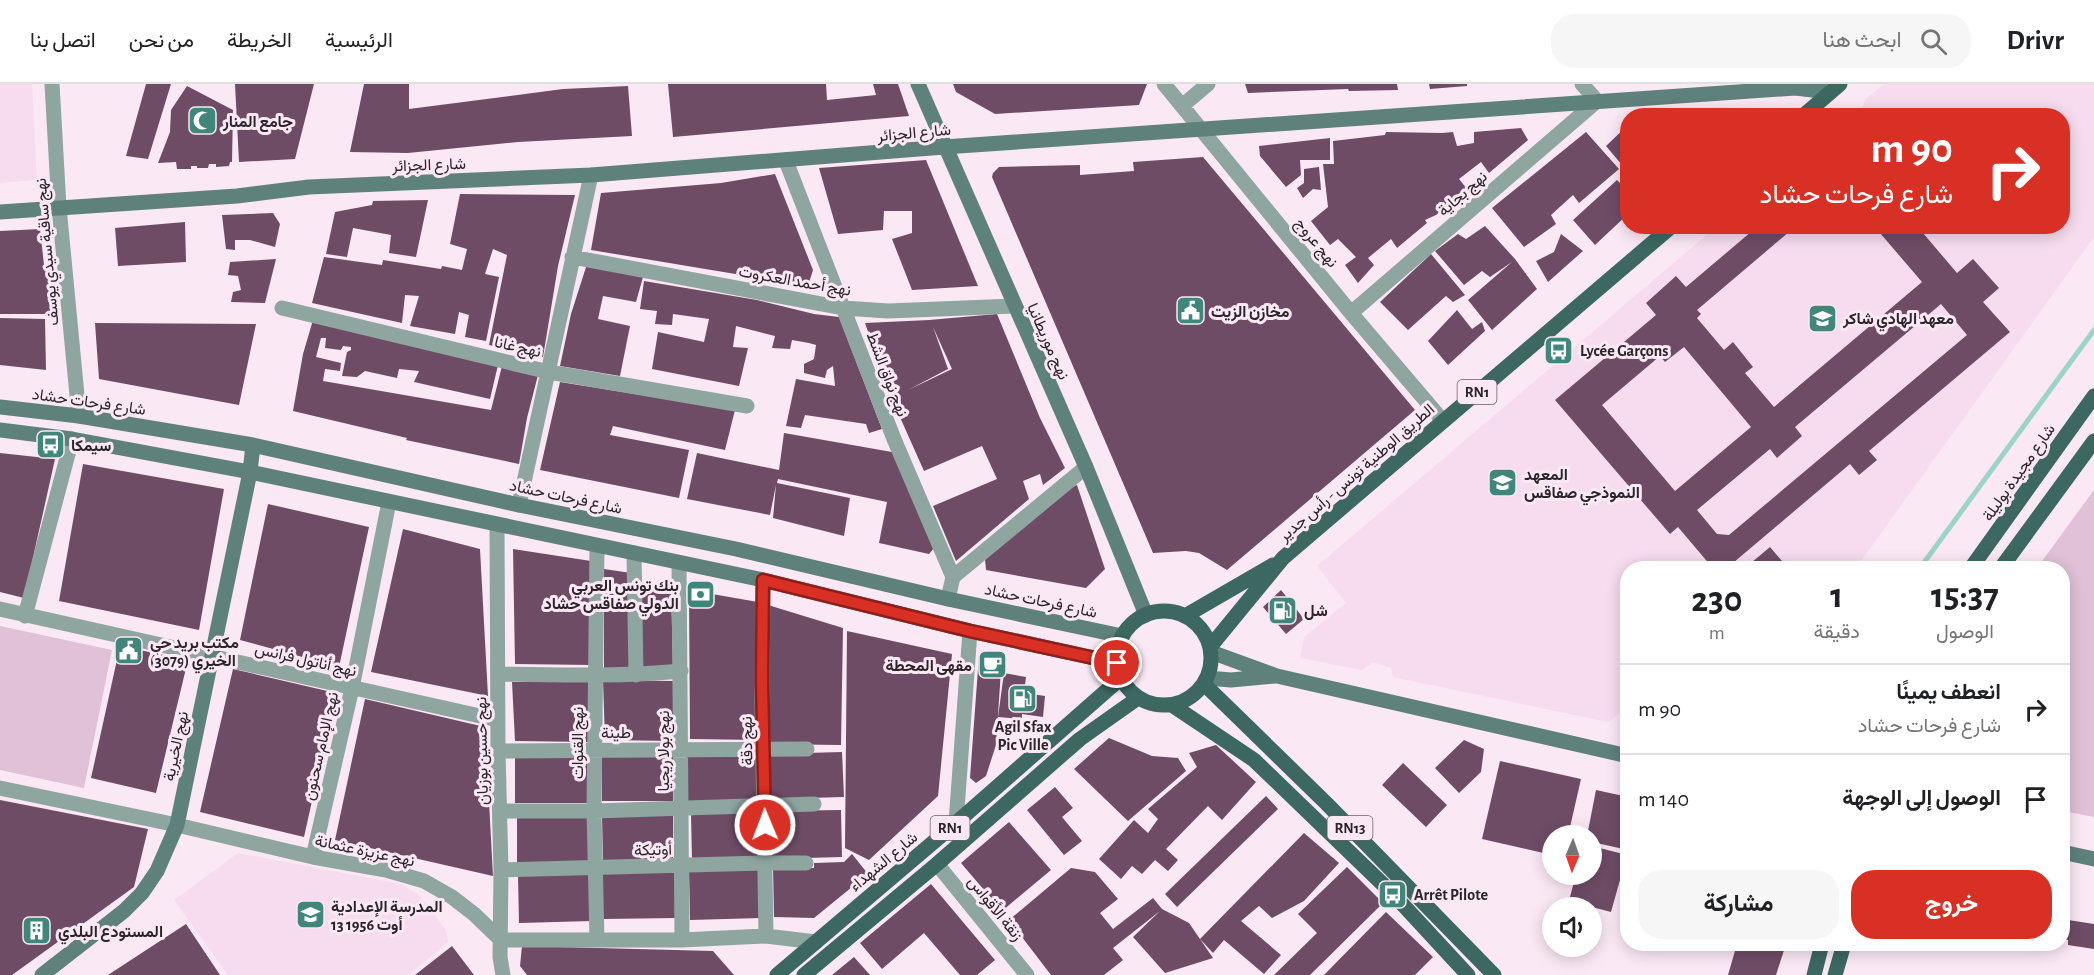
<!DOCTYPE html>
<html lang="ar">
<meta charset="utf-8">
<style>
body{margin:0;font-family:"Alegreya Sans",Vazirmatn,sans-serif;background:#f6f6f6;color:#202124;direction:rtl;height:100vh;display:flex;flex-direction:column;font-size:22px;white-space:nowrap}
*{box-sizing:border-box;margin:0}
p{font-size:20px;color:#757577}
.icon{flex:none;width:33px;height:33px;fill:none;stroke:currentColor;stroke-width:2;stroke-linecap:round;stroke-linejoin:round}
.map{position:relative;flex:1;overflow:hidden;direction:ltr}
.details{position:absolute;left:1620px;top:477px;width:450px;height:390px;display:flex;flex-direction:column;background:#fff;border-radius:24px;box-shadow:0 3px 15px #0003;direction:rtl}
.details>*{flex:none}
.hud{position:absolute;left:1620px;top:24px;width:450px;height:126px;border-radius:24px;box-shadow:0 3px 15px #0003;direction:rtl;background:#d93025;color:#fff;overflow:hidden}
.needle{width:39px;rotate:182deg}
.fabs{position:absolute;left:1542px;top:741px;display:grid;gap:12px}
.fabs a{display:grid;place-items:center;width:60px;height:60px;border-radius:50%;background:#fff;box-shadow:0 3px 15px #0003;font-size:30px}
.pin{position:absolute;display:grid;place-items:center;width:51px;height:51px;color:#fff;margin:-26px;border:3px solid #fff;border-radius:50%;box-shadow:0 2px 6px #0007}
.me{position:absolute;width:66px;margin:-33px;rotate:359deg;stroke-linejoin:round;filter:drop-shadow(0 0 4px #0008)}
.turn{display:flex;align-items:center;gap:21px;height:126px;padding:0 18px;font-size:27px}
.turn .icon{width:78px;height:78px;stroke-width:2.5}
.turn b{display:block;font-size:42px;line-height:51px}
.eta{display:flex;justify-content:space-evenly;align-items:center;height:102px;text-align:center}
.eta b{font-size:36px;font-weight:700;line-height:42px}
.cta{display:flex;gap:12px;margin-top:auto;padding:12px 18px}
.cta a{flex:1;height:69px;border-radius:24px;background:#d93025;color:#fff;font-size:24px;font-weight:700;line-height:69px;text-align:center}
.cta a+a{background:#f6f6f6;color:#202124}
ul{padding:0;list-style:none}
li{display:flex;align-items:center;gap:18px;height:90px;padding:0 18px;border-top:2px solid #e0e0e0}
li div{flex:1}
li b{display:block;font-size:22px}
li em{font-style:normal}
header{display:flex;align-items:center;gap:36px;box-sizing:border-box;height:84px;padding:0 30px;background:#fff;border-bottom:2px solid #e0e0e0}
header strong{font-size:28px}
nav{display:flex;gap:33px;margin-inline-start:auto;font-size:21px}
.search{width:420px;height:54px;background:#f6f6f6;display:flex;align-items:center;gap:15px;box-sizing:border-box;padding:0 21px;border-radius:24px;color:#757577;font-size:22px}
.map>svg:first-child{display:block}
.built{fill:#f6dcee}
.green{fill:#e0c1d7}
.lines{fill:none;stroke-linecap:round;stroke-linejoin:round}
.stream{stroke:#9cd4ca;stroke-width:5}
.building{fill:#6f4c66;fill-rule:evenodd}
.street{stroke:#8ea5a0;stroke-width:15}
.secondary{stroke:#5f817b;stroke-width:15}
.primary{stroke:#3c6861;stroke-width:15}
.route-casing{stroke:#8d1f18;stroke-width:15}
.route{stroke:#d93025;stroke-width:10}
.labels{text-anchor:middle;stroke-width:6;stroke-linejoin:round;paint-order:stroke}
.shield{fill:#fbe8f5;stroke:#695f66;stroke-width:1.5}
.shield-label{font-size:15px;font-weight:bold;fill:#2b2429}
.poi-label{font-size:16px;font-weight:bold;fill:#2b2429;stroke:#fbe8f5;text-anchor:start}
.street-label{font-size:16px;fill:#2b2429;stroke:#fbe8f5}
</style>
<header>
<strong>Drivr</strong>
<div class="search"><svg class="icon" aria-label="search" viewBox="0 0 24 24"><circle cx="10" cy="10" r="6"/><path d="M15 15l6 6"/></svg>ابحث هنا</div>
<nav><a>الرئيسية</a><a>الخريطة</a><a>من نحن</a><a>اتصل بنا</a></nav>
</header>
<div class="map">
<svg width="2094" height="891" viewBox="0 0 2094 891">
<rect width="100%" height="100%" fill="#fbe8f5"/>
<path class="built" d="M0,0H32L37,96L0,99Z
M1884,0H2094V153L1856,484H1628L1627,624L1608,638L1393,593L1391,584L1373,578L1362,586L1300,574L1304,553L1346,519L1317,482L1716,143L2062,142V32L1860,31L1865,16Z
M238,769L401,800L420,812L446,846L448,858L409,891H228L174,816Z"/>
<path class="green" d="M2094,406V733L2063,727L2062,484H2037Z
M0,542L112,566L84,704L0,686Z"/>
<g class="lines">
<path class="stream" d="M1920,484L2094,246"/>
</g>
<path class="building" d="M146,0H171L148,75L126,72Z
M235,0H314L295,75L239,78Z
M364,0H409V25L563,5L628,2L632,52L518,58L408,69L350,68Z
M668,0H826L827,16L876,11L873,0H898L909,32L673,53Z
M953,0H1147L1139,21L995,30L956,8Z
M1245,0H1397L1398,6L1349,7L1348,5L1248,9Z
M1429,0H1467V2L1430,5Z
M187,2L233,26L232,78H230L229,82L216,83V80H209L208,84H197V82H191V85H177L176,78L158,79L170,48L171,26Z
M1628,41V88L1606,62Z
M1521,44L1528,56L1489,89L1481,78L1459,95L1467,105L1436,131L1425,136L1427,139L1397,164L1391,155L1368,174L1374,181L1358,199L1345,181L1356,173L1338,155L1330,161L1311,137L1328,123L1323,80H1334L1333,57L1385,51L1386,48L1442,49L1453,48L1457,62L1474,59V48Z
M1586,48L1619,85L1579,119L1573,111L1551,131L1556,140L1524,163L1492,124Z
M1330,54V76H1300L1301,91L1286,103L1260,72L1259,62Z
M1203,73L1415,326L1227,486L1199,469L1186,467L1153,469L992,93L993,89L999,83L1080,81V91L1134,87L1133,78Z
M926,76L978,202L912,206L892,155L912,149V127H884L883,146L838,150L819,84Z
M1319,83L1321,106L1313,105L1303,114L1297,104L1304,99V85Z
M775,90L813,186L808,202L591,166L601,109L721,99Z
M1617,96L1628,107V130L1595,161L1573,136Z
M460,110L575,111L558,182L543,273L489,261L507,171L493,165L485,190L499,193L486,257L465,253L469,231L459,228L455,250L410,242L419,212L405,211L402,239L312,219L324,173L382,181L383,176L441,185L442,182L462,186L467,165L450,160Z
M428,116L416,173L389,169L391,151L353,144L347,173L326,170L335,128L372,121L373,117Z
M273,129L280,140L275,163L250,156H235V166L226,165L222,131Z
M185,138L186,178L118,182L115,144Z
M1485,142L1515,175L1537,205L1492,246L1468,216L1512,178L1490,193L1482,187L1464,201L1435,167L1458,150L1466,155Z
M1758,142H1796L1697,226L1701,230L1697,234L1724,266L1733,258L1753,283L1745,289L1774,323L1922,198L1874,142H1917L1957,189L1973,175L1999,204L1983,218L2010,248L1869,367L1877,376L1859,391L1850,380L1727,484H1721L1716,478L1711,482L1678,443L1670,450L1555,316L1656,231L1646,219L1676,192L1686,203ZM1941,220L1967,251L1729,451L1717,450L1697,426L1770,365L1777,374L1802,352L1795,343ZM1684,263L1751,343L1675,407L1602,321L1660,272L1665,278Z
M40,145L44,181H51L53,230H0V147Z
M1561,150L1583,167L1548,198L1536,177L1554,168Z
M1431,170L1465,211L1453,218L1446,212L1408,246L1380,218Z
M276,175L265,219L231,218L233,208L241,206L238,192L228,191L230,178Z
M587,180L643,193L636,218L603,212L598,235L630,242L620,292L560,282L571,230Z
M644,197L757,216L814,230L839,233L882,345L869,349L866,340L805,331L801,344L786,342L796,295L835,302L833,282L827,286L825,294L804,289V280L814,275L816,261L809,259L792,256L790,265L772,264L775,252L736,242L733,263L748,264L739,302L652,285L658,248L704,258L709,235L673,230L672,241L655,240L657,227L640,225Z
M1457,226L1472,245L1482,238L1485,247L1448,281L1428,257Z
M997,230L1040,334L1065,384L1043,401L1040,390L1023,397L1029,415L956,477L933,422L997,395L982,362L924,387L891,313L865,239L929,236ZM933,243L952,285L908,306L948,285Z
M0,234L45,235L46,286L0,281Z
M313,236L498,281L490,315L414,298L419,287L399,285L397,294L365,287L357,293L342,292L347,268L351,266V263L343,262L341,266L325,264L326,254H321L316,273L341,279L340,287L325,285L323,297L491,326L502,282L538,291L527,334L519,380L406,356L407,354L293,327L303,270Z
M95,239L256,240L239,321L99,295Z
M560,298L735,326L725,366L613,342L610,351L689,366L679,414L540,386Z
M784,349L892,368L935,463L929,470L879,459L887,418L778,395L777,399L850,414L844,452L773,434L776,401L770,431L687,415L697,369L779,386Z
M0,369L55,375L24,514L0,508Z
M83,380L224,405L199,546L59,517Z
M1077,401L1105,485L1086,504L986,486L985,475L1068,405Z
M268,420L369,443L339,583L240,556Z
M403,445L480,465L488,612L371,588Z
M1770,463L1788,484H1745Z
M513,465L591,477V581L515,580Z
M604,485L631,489V586L604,587Z
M640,500L671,505L673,583H642Z
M689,506L758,518L759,656L690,655Z
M1281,506L1304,535L1286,550L1263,523Z
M768,521L843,544L841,661L765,660Z
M847,547L952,570L938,712L869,776L845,764Z
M120,562L188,576L156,709L91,694Z
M979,571H1002L996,661L986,692L976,699L970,694Z
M233,585L336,609L304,753L200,728Z
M1004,589L1026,593L1024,609L1045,612L1043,633L1022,630V635L998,633Z
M603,596L673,597V657L605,656Z
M512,598H589V658L515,657Z
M365,615L485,643L493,792L335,756Z
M1109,654L1152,672L1178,674L1186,687L1128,737L1074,685Z
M1464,656L1484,665L1481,688L1459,709L1435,684Z
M1216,661L1256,698L1222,736L1208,722L1166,765L1178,776L1168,787L1155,776L1142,790L1132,782L1121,795L1099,775L1134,736L1148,749L1158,735L1148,725L1197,683L1189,669Z
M842,668L844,713L771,715L769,670Z
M758,671V717H686V672Z
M602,672H673V717H602Z
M515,673L588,674V719H515Z
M1500,677L1581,695L1568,752H1552V771L1482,755Z
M1403,679L1447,721L1426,743L1382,701Z
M1055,703L1073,724L1062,733L1082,757L1064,771L1027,726Z
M1596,706L1628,713V766L1592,758V752H1587Z
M1266,712L1278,725L1177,823L1165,810Z
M0,716L148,745L134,803L12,891H0Z
M841,726L842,773L770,775L769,727Z
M758,728L759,775L692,777L691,730Z
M673,731V777L603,778L602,732Z
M590,732V778H517V733Z
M1009,738L1051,786L1002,827L961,779Z
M1304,749L1339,779L1304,817L1272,834L1259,822L1241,837L1281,871L1264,890L1224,856L1213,869L1200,855Z
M1592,762L1627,771L1611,828L1569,817L1576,790H1592Z
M852,770L868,790L814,834L774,833L773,784H814V779L844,778Z
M1347,783L1383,819L1310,891H1274L1317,849L1298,830Z
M760,784L761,834L690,836L689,786Z
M1071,784L1095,788L1118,815L1100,829L1113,845L1153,814L1162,825L1189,839L1213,874L1165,889L1133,853L1160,827L1113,864L1123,876L1104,891H1051L1009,836Z
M602,788H676V834L603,835Z
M591,790L592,837L519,839L518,792Z
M931,800L995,876L977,891H960L924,849L882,885L860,859Z
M1386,828L1433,873L1415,891H1324Z
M2062,835L2094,840V865L2068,861V856L2062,855Z
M186,840L220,891H108Z
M1737,860H1786L1776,891H1728Z
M452,862L474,891H415Z
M522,862L713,867L734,891H527L520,882Z
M854,873L870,891H832Z"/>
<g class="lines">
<path class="street" d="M52,0L59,123L79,332
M1164,0L1351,229L1443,337
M1182,22L1208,0
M786,77L894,355L953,493L948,515
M572,173L843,224L888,227L1014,222
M282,224L549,288L747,322
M1351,229L1597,17L1582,0
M519,421L591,91
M497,441L498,667L501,786L500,873L503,891
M597,462L594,727L597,856
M634,469L636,591
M679,479L682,856
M953,493L1086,383
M763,496L762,616L766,852
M0,525L498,636
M25,532L72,355
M498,590C559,591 620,593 681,587
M498,667L807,665
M0,704L177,741L313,773L386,786L424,797L452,813L474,830L501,856H682L766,852L816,858
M500,727H594L814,720
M956,739L970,547
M313,773L352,604L389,418
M937,780L1027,891
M501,786L765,779H806"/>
<path class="secondary" d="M918,0L1086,383L1146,531
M0,128L237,112L309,103L591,91L944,63L1795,4L1830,8
M0,323L79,332L253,361L519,421L736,465L948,515L1122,552
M0,346L72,355L250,388L763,496L970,547L1117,579
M1211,568L1277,592L1628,672
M1207,594L1231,596L1275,592
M2062,768L2094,775
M42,891L124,827L142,809L157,787L177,741L250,388L253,361"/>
<path class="primary" d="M1803,32L1840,0
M1971,484L2094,312
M2001,484L2094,357
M1117 574a47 47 0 1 1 94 0a47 47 0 1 1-94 0Z
M1185,532L1273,481
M1210,563L1283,474L1672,142
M1204,600L1327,720L1494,891
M1172,621L1254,676L1393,810L1468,891
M777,891L956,739L1121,594
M804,891L937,780L1080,655L1138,614
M1814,891L1822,860
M1835,891L1844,860"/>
</g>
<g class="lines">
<defs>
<path id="route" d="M765,741L762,598L763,496L970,547L1117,579"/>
</defs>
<use href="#route" class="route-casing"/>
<use href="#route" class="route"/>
</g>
<defs>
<symbol id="mosque-square" viewBox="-11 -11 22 22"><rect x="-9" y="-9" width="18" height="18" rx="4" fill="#41867b" stroke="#fbe8f5"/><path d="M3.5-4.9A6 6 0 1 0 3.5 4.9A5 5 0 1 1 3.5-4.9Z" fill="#fff"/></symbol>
<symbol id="civic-square" viewBox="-11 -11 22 22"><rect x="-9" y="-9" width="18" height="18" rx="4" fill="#41867b" stroke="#fbe8f5"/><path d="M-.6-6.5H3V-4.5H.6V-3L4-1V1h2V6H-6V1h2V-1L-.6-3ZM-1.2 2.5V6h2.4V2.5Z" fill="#fff"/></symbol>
<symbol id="school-square" viewBox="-11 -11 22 22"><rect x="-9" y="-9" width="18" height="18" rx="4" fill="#41867b" stroke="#fbe8f5"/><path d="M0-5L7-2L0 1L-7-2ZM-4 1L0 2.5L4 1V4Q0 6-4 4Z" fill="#fff"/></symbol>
<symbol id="bus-square" viewBox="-11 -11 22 22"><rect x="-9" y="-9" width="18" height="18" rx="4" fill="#41867b" stroke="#fbe8f5"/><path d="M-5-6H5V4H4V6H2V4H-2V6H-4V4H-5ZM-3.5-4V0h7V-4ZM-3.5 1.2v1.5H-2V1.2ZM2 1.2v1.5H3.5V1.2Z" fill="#fff"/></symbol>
<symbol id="bank-square" viewBox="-11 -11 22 22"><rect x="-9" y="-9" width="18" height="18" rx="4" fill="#41867b" stroke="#fbe8f5"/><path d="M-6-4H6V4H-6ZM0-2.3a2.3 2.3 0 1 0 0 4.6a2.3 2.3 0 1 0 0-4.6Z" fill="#fff"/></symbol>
<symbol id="fuel-square" viewBox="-11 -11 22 22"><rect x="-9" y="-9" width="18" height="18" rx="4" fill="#41867b" stroke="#fbe8f5"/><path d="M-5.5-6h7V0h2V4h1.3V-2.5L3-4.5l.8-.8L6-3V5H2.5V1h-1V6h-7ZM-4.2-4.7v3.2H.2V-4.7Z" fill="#fff"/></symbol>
<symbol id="cafe-square" viewBox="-11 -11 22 22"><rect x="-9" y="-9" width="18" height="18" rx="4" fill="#41867b" stroke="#fbe8f5"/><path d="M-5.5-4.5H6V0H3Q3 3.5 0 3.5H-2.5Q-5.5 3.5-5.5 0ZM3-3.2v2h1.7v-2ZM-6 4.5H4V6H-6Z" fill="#fff"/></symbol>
<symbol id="building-square" viewBox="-11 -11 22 22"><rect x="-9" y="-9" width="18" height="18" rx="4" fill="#41867b" stroke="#fbe8f5"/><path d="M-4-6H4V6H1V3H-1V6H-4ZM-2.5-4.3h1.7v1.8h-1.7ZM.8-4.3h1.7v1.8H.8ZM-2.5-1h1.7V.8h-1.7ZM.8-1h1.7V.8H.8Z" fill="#fff"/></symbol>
</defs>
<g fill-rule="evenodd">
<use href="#mosque-square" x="186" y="20" width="33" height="33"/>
<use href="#civic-square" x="1174" y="210" width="33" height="33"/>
<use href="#school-square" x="1806" y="218" width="33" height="33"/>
<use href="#bus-square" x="1542" y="250" width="33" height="33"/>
<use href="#bus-square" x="34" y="344" width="33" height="33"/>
<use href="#school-square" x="1486" y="382" width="33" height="33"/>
<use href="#bank-square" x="684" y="494" width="33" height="33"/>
<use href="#fuel-square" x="1266" y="510" width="33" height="33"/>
<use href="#civic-square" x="112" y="550" width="33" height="33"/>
<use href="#cafe-square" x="976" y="564" width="33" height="33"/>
<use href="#fuel-square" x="1006" y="598" width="33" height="33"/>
<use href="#bus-square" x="1376" y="794" width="33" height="33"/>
<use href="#school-square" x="294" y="814" width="33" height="33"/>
<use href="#building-square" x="20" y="830" width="33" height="33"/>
</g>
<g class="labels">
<g class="shield">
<rect x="1457.5" y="296" width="39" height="24" rx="4.5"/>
<rect x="930.5" y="732" width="39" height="24" rx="4.5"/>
<rect x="1327.5" y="732" width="45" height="24" rx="4.5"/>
</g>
<g class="shield-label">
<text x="1477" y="313">RN1</text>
<text x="950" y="749">RN1</text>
<text x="1350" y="749">RN13</text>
</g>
<g class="poi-label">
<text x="223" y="43">جامع المنار</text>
<text x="1211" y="233">مخازن الزيت</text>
<text x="1843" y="240">معهد الهادي شاكر</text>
<text x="1580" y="272">Lycée Garçons</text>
<text x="71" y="367">سيمكا</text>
<text x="1524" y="396">المعهد<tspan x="1524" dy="18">النموذجي صفاقس</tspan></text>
<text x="679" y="507" text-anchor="end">بنك تونس العربي<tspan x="679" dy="18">الدولي صفاقس حشاد</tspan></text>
<text x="1304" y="532">شل</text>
<text x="150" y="564">مكتب بريد حي<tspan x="150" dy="18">الخيري (3079)</tspan></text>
<text x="972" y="587" text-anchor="end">مقهى المحطة</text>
<text x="1023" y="648" text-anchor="middle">Agil Sfax<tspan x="1023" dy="18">Pic Ville</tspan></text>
<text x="1414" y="816">Arrêt Pilote</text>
<text x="331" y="828">المدرسة الإعدادية<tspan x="331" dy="18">13 أوت 1956</tspan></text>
<text x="58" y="853">المستودع البلدي</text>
</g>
<g class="street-label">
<text transform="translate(914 48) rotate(-5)" y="6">شارع الجزائر</text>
<text transform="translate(429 80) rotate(-2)" y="6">شارع الجزائر</text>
<text transform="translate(1462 109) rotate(-41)" y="6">نهج بجاية</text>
<text transform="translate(1317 158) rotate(51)" y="6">نهج عروج</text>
<text transform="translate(46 168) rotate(-95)" y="6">نهج ساقية سيدي يوسف</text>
<text transform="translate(795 196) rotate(10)" y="6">نهج أحمد العكروت</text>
<text transform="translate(1049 257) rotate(66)" y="6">نهج موريطانيا</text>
<text transform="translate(518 262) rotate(13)" y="6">نهج غانا</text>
<text transform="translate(888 290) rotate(69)" y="6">نهج نواق الشط</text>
<text transform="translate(89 317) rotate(8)" y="6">شارع فرحات حشاد</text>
<text transform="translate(1356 388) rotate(-41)" y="6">الطريق الوطنية تونس - رأس جدير</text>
<text transform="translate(2018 388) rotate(-55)" y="6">شارع مجيدة بوليلة</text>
<text transform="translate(566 412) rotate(12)" y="6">شارع فرحات حشاد</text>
<text transform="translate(1041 516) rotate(12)" y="6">شارع فرحات حشاد</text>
<text transform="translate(306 575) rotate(13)" y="6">نهج أناتول فرانس</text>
<text x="616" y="654">طينة</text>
<text transform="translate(746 657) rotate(-91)" y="6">نهج دقة</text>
<text transform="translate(577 659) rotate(-90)" y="6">نهج القنوات</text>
<text transform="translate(175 662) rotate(-78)" y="6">نهج الخيرية</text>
<text transform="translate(320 662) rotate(-77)" y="6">نهج الإمام سحنون</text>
<text transform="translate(481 667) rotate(-91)" y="6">نهج حسين بوزيان</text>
<text transform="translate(663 667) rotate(-90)" y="6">نهج بولا ريجيا</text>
<text transform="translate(653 765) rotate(-2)" y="6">أوتيكة</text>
<text transform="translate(365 766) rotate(12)" y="6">نهج عزيزة عثمانة</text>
<text transform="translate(883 777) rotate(-40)" y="6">شارع الشهداء</text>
<text transform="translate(996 824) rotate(51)" y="6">زنقة الأقواس</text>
</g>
</g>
</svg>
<div class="fabs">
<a><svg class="needle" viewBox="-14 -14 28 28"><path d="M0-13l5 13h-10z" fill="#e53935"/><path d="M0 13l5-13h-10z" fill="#757577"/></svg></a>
<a><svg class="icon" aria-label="sound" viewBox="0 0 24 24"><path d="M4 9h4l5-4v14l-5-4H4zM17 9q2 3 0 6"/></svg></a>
</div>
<div class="pin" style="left:1117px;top:579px;background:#d93025"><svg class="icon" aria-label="arrive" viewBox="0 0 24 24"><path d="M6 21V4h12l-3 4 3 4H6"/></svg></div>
<svg class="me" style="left:765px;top:741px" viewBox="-20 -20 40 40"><circle r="17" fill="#d93025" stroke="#fff" stroke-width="3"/><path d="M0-11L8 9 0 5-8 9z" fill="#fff"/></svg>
<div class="hud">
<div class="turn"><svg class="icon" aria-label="right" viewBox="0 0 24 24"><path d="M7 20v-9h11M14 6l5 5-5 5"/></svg><div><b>90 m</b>شارع فرحات حشاد</div></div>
</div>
<section class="details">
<div class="eta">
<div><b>15:37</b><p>الوصول</p></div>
<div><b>1</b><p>دقيقة</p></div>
<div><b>230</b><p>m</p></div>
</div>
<ul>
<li><svg class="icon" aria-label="right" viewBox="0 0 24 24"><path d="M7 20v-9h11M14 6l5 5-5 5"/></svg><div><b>انعطف يمينًا</b><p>شارع فرحات حشاد</p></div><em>90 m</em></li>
<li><svg class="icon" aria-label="arrive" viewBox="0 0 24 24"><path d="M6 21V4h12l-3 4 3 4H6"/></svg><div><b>الوصول إلى الوجهة</b></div><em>140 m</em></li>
</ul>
<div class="cta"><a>خروج</a><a>مشاركة</a></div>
</section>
</div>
